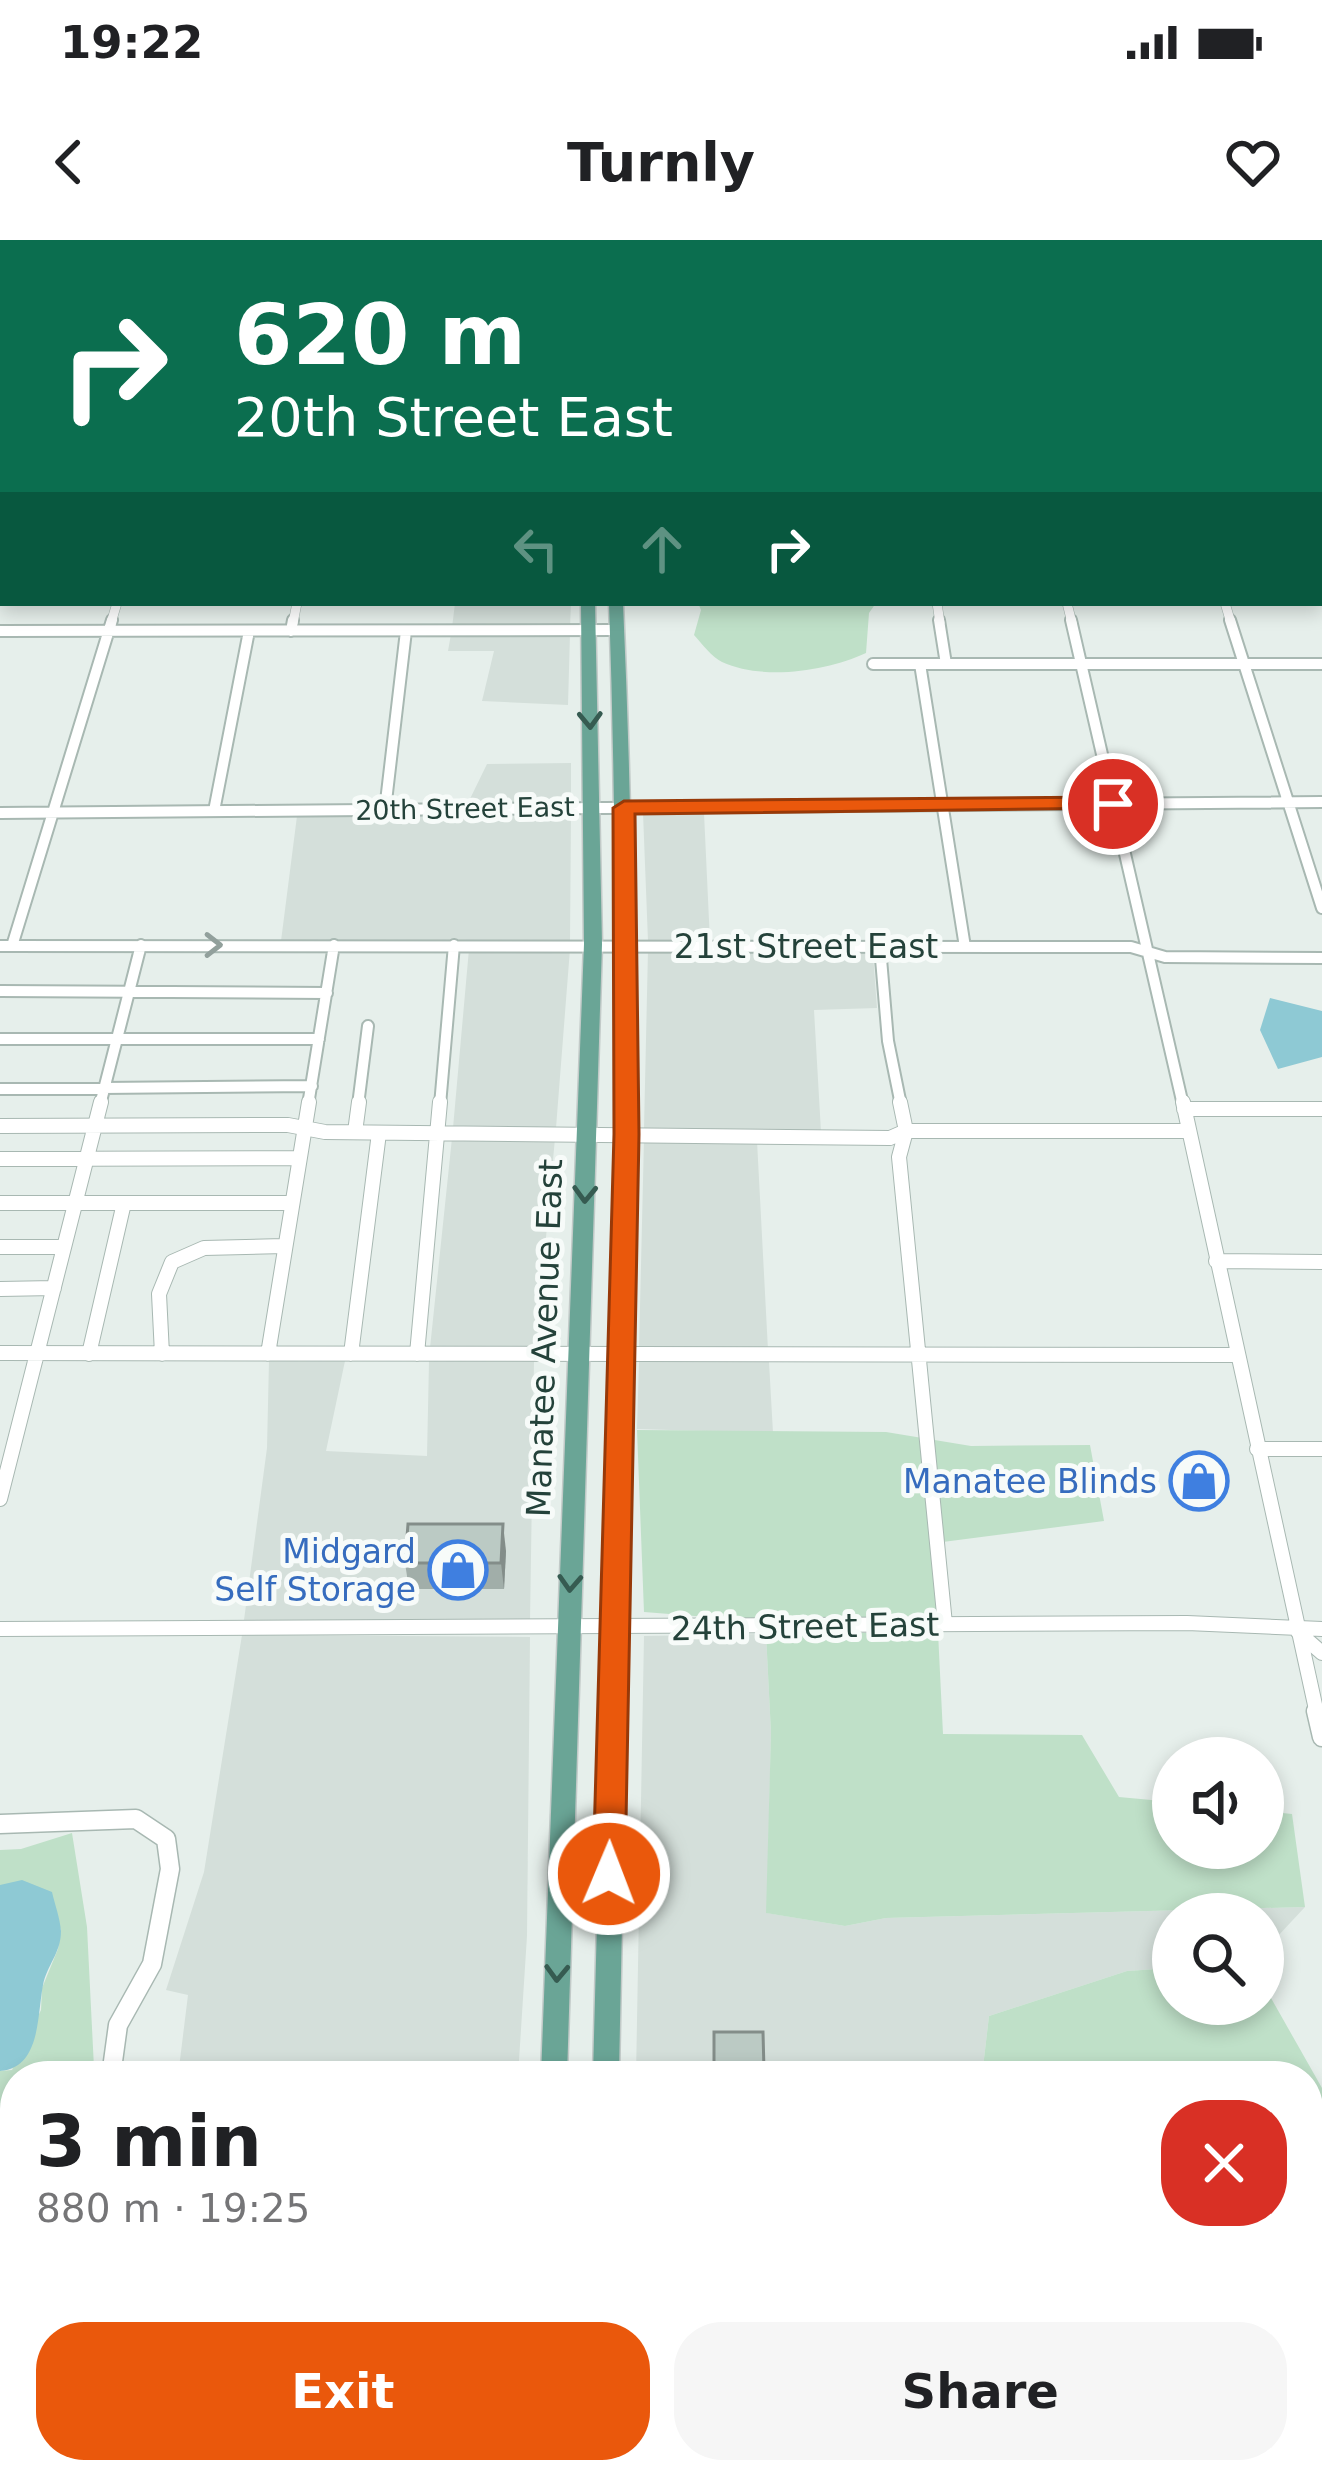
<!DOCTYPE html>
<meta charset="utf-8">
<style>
body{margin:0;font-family:"DejaVu Sans",sans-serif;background:#f6f6f6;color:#202124;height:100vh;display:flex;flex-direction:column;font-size:45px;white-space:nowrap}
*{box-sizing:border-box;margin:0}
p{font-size:39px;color:#757577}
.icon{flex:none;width:66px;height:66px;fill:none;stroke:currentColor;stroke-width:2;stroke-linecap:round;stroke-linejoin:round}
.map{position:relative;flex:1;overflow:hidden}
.sheet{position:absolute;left:0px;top:1821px;width:1323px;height:423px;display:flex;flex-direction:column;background:#fff;border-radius:48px 48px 0 0;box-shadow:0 6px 18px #0003}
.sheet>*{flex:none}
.banner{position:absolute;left:0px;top:0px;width:1323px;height:366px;box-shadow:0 6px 18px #0003;background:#0b6e4f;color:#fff;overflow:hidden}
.buttons{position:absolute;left:1152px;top:1497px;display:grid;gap:24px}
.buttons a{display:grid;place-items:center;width:132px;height:132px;border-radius:50%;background:#fff;box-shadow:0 6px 18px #0003;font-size:60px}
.pin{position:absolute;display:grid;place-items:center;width:102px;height:102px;color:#fff;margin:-51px;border:6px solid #fff;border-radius:50%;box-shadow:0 3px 12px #0007}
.me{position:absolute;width:132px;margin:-66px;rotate:1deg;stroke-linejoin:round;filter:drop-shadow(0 0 9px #0008)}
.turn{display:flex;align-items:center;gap:42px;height:252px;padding:0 36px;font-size:54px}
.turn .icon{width:156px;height:156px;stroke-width:2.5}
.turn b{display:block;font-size:84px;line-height:102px}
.lanes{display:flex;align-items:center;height:114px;padding:0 36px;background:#0003;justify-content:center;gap:60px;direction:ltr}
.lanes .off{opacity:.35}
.round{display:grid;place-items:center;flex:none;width:126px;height:126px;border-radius:48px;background:#f6f6f6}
.headline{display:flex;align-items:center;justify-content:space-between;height:204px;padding:0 36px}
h1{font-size:72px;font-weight:700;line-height:90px}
.primary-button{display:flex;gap:24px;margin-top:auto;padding:24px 36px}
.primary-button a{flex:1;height:138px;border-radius:48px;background:#ea580c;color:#fff;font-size:48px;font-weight:700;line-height:138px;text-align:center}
.primary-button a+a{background:#f6f6f6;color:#202124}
.status{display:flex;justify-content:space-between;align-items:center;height:84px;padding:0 60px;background:#fff;direction:ltr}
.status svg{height:33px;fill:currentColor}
header{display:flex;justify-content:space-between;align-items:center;height:156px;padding:0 36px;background:#fff;font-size:54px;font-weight:700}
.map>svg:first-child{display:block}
.built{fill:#d4dfda}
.green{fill:#bfe0c8}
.water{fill:#8ec9d4}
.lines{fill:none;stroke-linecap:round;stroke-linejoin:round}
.minor-far3-casing{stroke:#a8b8b2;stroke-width:10}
.minor-far2-casing{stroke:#a8b8b2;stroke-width:14}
.minor-far1-casing{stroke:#a8b8b2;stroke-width:16}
.minor-casing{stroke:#a8b8b2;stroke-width:21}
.primary-casing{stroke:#c2cac8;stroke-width:3}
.minor-far3{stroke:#fff;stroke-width:9}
.minor-far2{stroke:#fff;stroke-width:10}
.minor-far1{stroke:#fff;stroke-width:14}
.minor{stroke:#fff;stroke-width:18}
.primary{fill:#6aa596;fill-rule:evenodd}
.wall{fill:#a1aea9}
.shaded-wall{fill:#838d89}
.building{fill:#bbcac4;stroke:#838d89;stroke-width:3}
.oneway{stroke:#365b51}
.oneway2{stroke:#92a09c}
.route{fill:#ea580c;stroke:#983908;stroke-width:3}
.labels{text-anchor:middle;stroke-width:10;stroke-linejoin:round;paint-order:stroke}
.far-street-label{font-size:27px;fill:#24423a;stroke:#f7fbf9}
.street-label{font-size:33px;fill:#24423a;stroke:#f7fbf9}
.shop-label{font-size:33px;fill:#366cbe;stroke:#f7fbf9;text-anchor:end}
</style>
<div class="status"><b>19:22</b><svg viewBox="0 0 49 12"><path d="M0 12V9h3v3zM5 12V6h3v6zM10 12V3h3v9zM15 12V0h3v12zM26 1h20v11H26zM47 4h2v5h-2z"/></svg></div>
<header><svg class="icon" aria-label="back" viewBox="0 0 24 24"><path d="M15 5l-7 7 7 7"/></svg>Turnly<svg class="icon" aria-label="heart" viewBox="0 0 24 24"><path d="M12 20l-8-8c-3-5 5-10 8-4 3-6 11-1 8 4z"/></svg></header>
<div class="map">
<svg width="1322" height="2242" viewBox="0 0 1322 2242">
<rect width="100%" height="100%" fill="#e6efeb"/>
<path class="built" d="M455,363H571L570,387L452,388Z
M451,394H570L568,465L482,461L494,411H448Z
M571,523V564L467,565L487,524Z
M571,572L570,700L281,701L297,576Z
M643,573H704L710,702L648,701Z
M469,709H570L556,888H453Z
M648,710L873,714L877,768L814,770L821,892L644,889Z
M452,898H555L536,1108H430Z
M644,899L757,901L768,1110L639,1109Z
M269,1120L345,1121L326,1211L427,1216L429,1121H534L530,1381L244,1380L267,1208Z
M639,1122H769L773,1193L637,1189Z
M766,1394L771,1493L767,1673L845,1686L886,1678L1305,1667L1263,1712V1674H1173V1728L1127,1731L989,1776L982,1836H636L644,1396Z
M242,1395L530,1397L527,1696L518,1836H178L188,1755L166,1750L204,1632Z"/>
<path class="green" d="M698,363H876L869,373L866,413C827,431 764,441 722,422C712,417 702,404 694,395L701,370Z
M637,1190L886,1192L971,1206L1090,1205L1104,1281L935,1303L938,1376L733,1379L644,1372Z
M938,1392L943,1494L1082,1495L1119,1557L1173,1562V1608H1263V1571L1292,1574L1305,1667L886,1678L845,1686L766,1673L771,1493L766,1394Z
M72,1593L87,1687L94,1828L89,1836H15V1894L0,1902V1831L12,1830L41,1770L42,1748L58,1709L61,1690L45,1650L0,1645V1610L21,1609Z
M1173,1728V1764H1263V1744L1322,1848V2167L1308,2158V1836H982L989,1776L1127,1731Z
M0,2055H15V2229H66L62,2242H0Z
M130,2229H246L254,2235L252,2242H127Z"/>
<path class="water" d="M1270,758L1322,771V817L1278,829L1260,790Z
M22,1640L52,1652C55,1665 60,1678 61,1691C61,1713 47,1725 43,1745C37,1775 41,1828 0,1831V1645Z"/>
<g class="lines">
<defs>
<path id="minor-far3" d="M0,337L3,329
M937,363L940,383
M1067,363L1072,383
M1225,363L1231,383
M111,383L117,363
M293,383L297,363"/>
<path id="minor-far2" d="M939,380L946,424
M1071,380L1183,865
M1230,380L1322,668
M0,391L617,390
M291,391L293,380
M873,424H1322
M920,424L965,707
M385,570L406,391
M214,571L249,391
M0,573L1322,562
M0,706L1131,707L1165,717L1322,718
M12,706L112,380
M880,707L888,801L901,865
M0,751L327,753
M0,799H319
M0,849L312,846
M100,865L141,705
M308,865L334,705
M358,865L368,786
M440,865L454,705"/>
<path id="minor-far1" d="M900,862L906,891L899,917L945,1384
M1183,862L1317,1474
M1184,869H1322
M0,886L288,885L325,892L890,898L906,891H1187
M355,892L359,862
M0,919L299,918
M0,963H291
M0,1007H64
M1216,1021L1322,1022
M0,1049L54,1048
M0,1113L1237,1115
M89,1114L124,963
M162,1114L159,1054L172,1022L204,1008L284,1006
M268,1114L309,862
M351,1114L379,893
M417,1114L440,862
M1257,1209H1322
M0,1259L101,862
M0,1389L1187,1383L1322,1389
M1298,1392L1322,1413"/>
<path id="minor" d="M1316,1471L1322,1497
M0,1584L136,1579L166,1599L170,1629L152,1724L118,1785L111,1836
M0,2014L15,2009
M1308,2198L1322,2199
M1020,2229L1022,2242
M1122,2229L1123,2242
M1235,2229L1237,2242"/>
<path id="primary" d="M557,0H569L571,3H559Z
M580,0H592L594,3H582Z
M581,363H595L602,704L567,1836H541L584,704Z
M609,363H623C645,854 628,1345 619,1836H593C605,1345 626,854 609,363Z
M519,2229H549L548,2242H518Z
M580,2229H610V2242H580Z"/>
</defs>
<use href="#minor-far3" class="minor-far3-casing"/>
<use href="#minor-far2" class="minor-far2-casing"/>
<use href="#minor-far1" class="minor-far1-casing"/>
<use href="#minor" class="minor-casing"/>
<use href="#primary" class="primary-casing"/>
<use href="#minor-far3" class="minor-far3"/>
<use href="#minor-far2" class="minor-far2"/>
<use href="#minor-far1" class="minor-far1"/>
<use href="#minor" class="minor"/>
<use href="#primary" class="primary"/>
</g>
<path class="wall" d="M506,1311L504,1349H409L405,1323Z"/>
<path class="shaded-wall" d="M503,1284L506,1311L504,1349L501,1323Z"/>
<path class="building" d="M619,0H664L666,3H621Z
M408,1284H503L501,1323H405Z
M714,1792H763L764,1830H791L792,1836H714Z"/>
<defs><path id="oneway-chevron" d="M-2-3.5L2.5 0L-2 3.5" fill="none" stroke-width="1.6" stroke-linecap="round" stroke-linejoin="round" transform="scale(3)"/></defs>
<g class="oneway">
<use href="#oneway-chevron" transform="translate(590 480) rotate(88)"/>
<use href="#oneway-chevron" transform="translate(585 954) rotate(92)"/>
<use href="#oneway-chevron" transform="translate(570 1343) rotate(93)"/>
<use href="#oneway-chevron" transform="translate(557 1733) rotate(92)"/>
</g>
<use class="oneway2" href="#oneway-chevron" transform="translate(213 705)"/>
<path class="route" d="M1113,557L1121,559V568L635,574L639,894L625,1634L621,1644L609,1649L597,1644L593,1634L614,894L613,568L624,561Z"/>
<defs>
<symbol id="shop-ring" viewBox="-11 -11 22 22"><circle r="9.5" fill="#f7fbf9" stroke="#3f7fe0" stroke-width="1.5"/><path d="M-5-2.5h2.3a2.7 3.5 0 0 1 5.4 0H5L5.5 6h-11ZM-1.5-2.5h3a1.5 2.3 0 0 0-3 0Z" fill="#3f7fe0"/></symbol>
</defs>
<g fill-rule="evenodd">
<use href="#shop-ring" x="1166" y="1208" width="66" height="66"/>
<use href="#shop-ring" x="425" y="1297" width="66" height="66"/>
</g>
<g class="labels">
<g class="far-street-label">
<text transform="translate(465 569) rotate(-1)" y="9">20th Street East</text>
</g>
<g class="street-label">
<text x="806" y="718">21st Street East</text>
<text transform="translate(544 1098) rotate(-88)" y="12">Manatee Avenue East</text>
<text transform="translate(805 1386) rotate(-1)" y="12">24th Street East</text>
</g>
<g class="shop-label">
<text x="1157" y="1253">Manatee Blinds</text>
<text x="416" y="1323">Midgard<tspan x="416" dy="38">Self Storage</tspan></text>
</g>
</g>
</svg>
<div class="buttons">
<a><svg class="icon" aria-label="sound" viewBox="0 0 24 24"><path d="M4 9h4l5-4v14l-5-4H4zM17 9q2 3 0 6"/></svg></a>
<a><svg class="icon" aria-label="search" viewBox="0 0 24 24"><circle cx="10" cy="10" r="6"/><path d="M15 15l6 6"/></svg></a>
</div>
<div class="pin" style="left:1113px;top:564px;background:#d93025"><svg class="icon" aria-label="arrive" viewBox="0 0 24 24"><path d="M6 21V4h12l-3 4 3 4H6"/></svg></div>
<svg class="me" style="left:609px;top:1634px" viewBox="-20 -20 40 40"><circle r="17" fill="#ea580c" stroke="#fff" stroke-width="3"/><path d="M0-11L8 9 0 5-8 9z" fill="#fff"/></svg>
<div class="banner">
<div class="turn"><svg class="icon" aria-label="right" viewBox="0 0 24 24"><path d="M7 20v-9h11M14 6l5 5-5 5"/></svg><div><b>620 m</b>20th Street East</div></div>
<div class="lanes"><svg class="icon off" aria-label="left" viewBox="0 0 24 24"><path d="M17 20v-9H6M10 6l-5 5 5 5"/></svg><svg class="icon off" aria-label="ahead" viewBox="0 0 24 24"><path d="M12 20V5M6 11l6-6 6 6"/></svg><svg class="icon" aria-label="right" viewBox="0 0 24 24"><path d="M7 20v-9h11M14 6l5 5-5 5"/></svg></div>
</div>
<section class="sheet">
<div class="headline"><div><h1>3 min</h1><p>880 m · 19:25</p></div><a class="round" style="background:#d93025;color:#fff"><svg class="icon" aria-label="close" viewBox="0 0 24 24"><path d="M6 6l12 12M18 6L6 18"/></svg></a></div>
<div class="primary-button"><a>Exit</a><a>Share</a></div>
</section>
</div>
